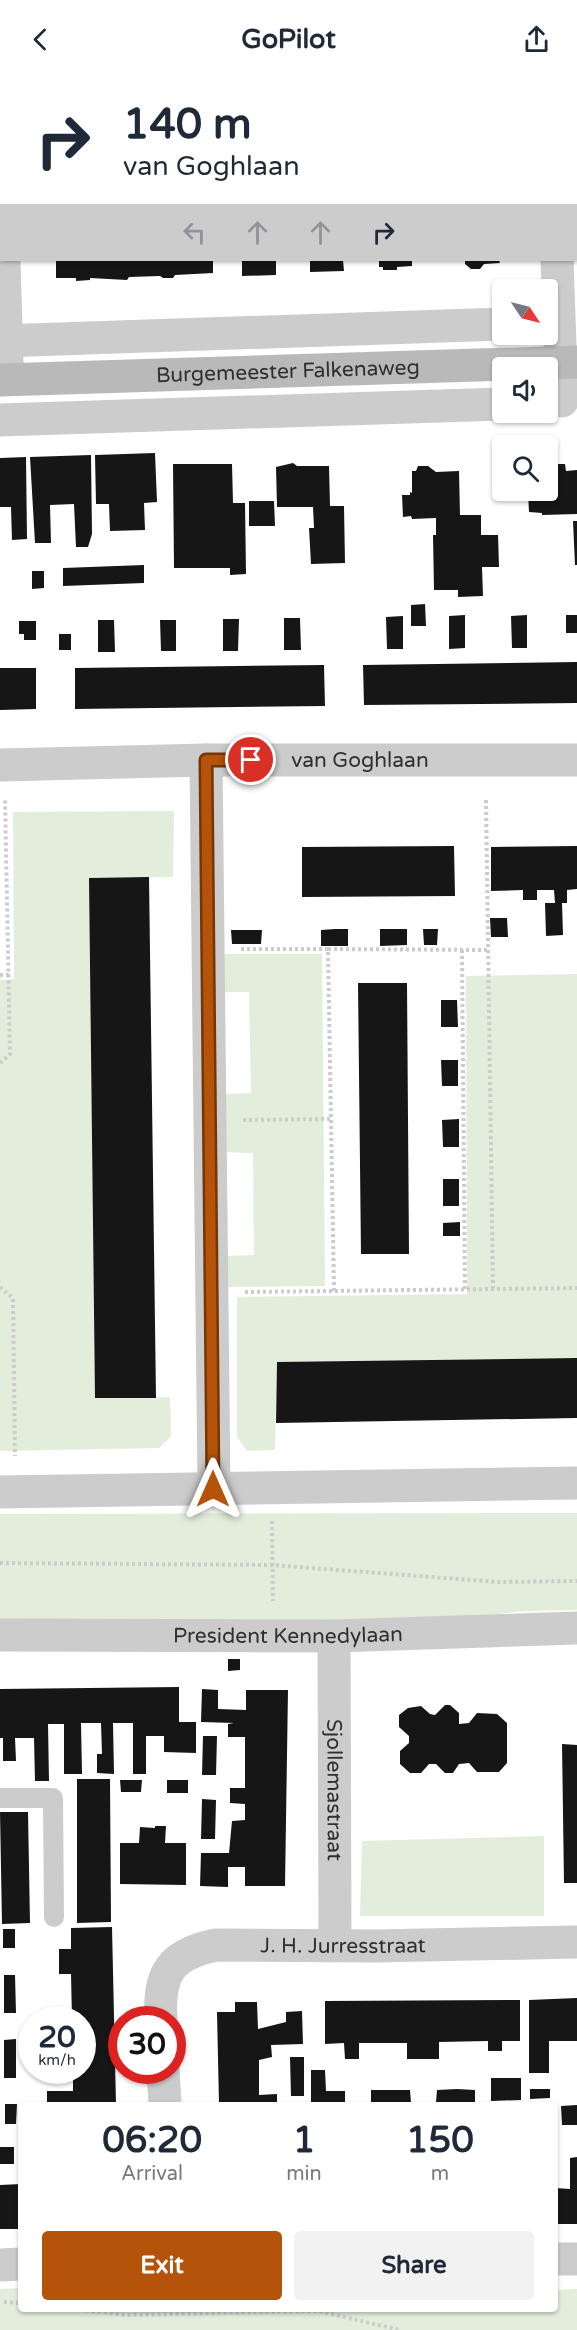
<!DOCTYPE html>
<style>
body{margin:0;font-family:"Varela Round",sans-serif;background:#f2f2f3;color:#1f2937;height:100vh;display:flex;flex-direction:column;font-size:22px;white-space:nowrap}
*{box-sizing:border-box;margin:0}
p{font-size:20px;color:#747a83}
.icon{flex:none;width:33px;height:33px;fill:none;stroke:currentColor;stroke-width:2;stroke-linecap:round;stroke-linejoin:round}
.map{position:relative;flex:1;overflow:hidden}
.side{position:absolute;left:18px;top:2024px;width:540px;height:210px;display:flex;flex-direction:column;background:#fff;border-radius:6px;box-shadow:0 2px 4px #0004}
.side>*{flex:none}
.banner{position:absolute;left:0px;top:0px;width:578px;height:183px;box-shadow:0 2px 4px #0004;background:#fff;color:#1f2937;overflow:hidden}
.needle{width:39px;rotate:125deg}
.tools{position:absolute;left:492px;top:201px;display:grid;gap:12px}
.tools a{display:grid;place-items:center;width:66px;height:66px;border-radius:6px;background:#fff;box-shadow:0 2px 4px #0004;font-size:30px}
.speed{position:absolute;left:18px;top:1928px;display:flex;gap:12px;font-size:30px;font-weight:700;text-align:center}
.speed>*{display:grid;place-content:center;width:78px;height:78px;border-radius:50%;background:#fff;box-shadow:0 2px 4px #0004;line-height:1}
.speed small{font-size:15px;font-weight:400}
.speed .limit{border:9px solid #d22;background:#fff;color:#111}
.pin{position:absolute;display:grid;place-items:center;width:51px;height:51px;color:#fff;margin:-26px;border:3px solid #fff;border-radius:50%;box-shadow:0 2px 6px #0007}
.me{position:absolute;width:66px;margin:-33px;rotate:0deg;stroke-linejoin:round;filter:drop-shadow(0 0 4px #0008)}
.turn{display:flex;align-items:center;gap:21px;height:126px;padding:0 24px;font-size:27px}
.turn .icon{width:78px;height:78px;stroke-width:2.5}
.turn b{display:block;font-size:42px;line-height:51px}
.lanes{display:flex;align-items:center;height:57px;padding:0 24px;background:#0003;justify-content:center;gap:30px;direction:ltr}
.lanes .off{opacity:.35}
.eta{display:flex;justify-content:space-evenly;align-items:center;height:102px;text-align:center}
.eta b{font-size:36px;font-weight:700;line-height:42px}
.primary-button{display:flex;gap:12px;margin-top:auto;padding:12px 24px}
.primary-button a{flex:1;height:69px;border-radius:6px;background:#b45309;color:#fff;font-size:24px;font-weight:700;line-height:69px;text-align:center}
.primary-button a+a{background:#f2f2f3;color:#1f2937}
header{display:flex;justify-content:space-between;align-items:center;height:78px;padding:0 24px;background:#fff;font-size:27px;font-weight:700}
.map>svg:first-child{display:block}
.green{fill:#e3eddc}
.building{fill:#161616}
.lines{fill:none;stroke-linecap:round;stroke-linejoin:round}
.path{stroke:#ccc;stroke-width:4;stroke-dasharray:3 3;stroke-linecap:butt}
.lane{stroke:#ccc;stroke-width:20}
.street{stroke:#ccc;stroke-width:33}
.secondary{stroke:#b9b9b9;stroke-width:33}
.route-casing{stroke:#753606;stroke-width:15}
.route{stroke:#b45309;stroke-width:10}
.labels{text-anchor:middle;stroke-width:6;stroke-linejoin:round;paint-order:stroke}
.street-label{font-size:21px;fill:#2f2f2f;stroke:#fff}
</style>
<header><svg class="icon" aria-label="back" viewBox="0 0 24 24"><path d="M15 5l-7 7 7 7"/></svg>GoPilot<svg class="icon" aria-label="share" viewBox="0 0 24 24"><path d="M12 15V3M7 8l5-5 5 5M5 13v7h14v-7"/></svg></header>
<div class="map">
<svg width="577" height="2252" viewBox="0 0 577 2252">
<rect width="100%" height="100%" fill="#fff"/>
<path class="green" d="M174,733L173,799L90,800L95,1320L170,1319L171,1358L159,1370L0,1373V902L14,901L13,734Z
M219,876H322L325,1208L224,1209L227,1178L254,1177L253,1075L223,1074L224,1016L251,1015L249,914H224Z
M577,896V1280L277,1284L275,1372L247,1373L237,1359V1219L467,1216L466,898Z
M577,1435V1532L526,1533L381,1548H0V1436Z
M544,1758V1838H360L362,1763Z
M21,2210V2230H555V2212L577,2211V2252H0V2211Z"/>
<path class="building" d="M56,182H213V195L175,197L173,200H163L160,198L129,199L127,202L90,200V202L76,203V200H56Z
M242,182H276V197L242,198Z
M310,182H343L344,193L310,194Z
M379,182H412V188L397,189V192H383V189H379Z
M465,182H499L500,185L484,186L480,191H471L465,186Z
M155,375L157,424L144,425L145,452L110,453L109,426H96L95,377Z
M91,377L92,456L88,469H76L74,426L50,427L51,465H35L30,379Z
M26,379L27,461L12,462L11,429H0V380Z
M293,385L297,388H329L330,428H344L345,485L311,486L309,450H314L313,429H277L276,389Z
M173,386H232L233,425H245L246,496L230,497V490H174Z
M548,386H565L566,393L577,392V436L542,437V435L529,434L528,414L548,412Z
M418,388H428L436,394L459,393L460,437H481V457H498L499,489H482L483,518L458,519V512H434L433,457H436V440L412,441L411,438L403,439L402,417H410V414L412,415V393H416Z
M249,423H274L275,448H249Z
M573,443H577V487H575Z
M144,487V505L63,508V490Z
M32,493H44V510L32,511Z
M425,526L426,548H411V527Z
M465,537V570L449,571V538Z
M527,537V570H512L511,538Z
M566,537H577V555H566Z
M403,538V571H387L386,539Z
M284,540H300L301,572H284Z
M223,541H239L238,573H223Z
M98,542H114L115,574H98Z
M160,542H176V573H161Z
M19,543H36V562H24V556H19Z
M59,556H71V572H59Z
M577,584V625L364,627L363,587Z
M324,587L325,628L75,631V590Z
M0,590H36V631L0,632Z
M454,768L455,818L302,819V769Z
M577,768V811L567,812V825H562L563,857L546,858L545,825H555L554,812H537V822H523V812L491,813V769Z
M149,799L156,1320H95L89,800Z
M490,840H507L508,859H491Z
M335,851H348V868H321V852Z
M380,851H407V867L380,868Z
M423,851H438L437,867H424Z
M231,852H262L261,866H232Z
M358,905H407L409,1176H361Z
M441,922H457L458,949H441Z
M441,982H458V1008H442Z
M459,1041V1069H443L442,1042Z
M443,1101H459V1128H443Z
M460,1144V1158H443V1145Z
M577,1280V1340L276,1345L277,1284Z
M228,1581H240V1592L228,1593Z
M179,1609V1644H196V1675L164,1674V1658H146V1696H133V1645H113L114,1696L97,1695V1676H102L101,1645H81L82,1696H64V1646H48L49,1703H35L34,1660H15L16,1683H3V1660H0V1611Z
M202,1611L218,1612V1631L246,1632V1612H288L285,1808H245V1789H228V1809L200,1808L201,1775H229L232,1743L245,1742V1726L230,1725V1710H245V1659H228V1646L234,1645L201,1644Z
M445,1627H450L459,1635V1646L469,1645L477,1635L497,1636L507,1645V1685L499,1694H477L469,1685L459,1686L453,1695H445L436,1686H429L421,1695H410L400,1686V1673L409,1665V1658L399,1649V1637L408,1630L421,1628L430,1636L435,1637Z
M203,1658H217L216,1697H202Z
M562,1666L577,1667V1805H564Z
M77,1701H110L111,1844L77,1845Z
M120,1702H142L141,1714H121Z
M167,1702H188V1715H167Z
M202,1721L216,1722L215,1761H201Z
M0,1734H28L30,1845L2,1846Z
M155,1748H166L165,1765H186V1807L120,1806V1765H139L140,1749L155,1750Z
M112,1849L116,2026H47V2013H73V1992H82V1941H72L71,1896H59V1871H71V1850Z
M3,1851H15V1870H3Z
M4,1897H15L16,1935H4Z
M577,1920V1963H549V1995H529V1922Z
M520,1922V1963H502V1973H488V1963L439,1964V1981H407V1965H359V1981H345L344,1965L325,1966V1923Z
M235,1924H257L258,1951L286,1944V1934L302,1933L303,1966L271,1967L272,1979L259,1982V2017L277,2016V2026H219L217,1934H235Z
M16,1961V2000H4V1962Z
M290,1979H304V2018H291Z
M311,1992H325L326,2013H345V2025H311Z
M491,2000H521V2022L491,2023Z
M457,2011L475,2012V2024H436L437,2012Z
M530,2011H550V2020L530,2021Z
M371,2012H410L411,2025L371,2024Z
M5,2026H17L16,2046H5Z
M577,2027V2047H562L561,2028Z
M0,2069H14V2086H0Z
M577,2079V2146H555V2110L570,2111V2080Z
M21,2106V2151H0V2107Z"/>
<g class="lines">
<path class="path" d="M486,722L493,1210
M241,871H328L334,1213
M328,871L488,872
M462,872L465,1211
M0,897H9
M0,985L10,976L5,720
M243,1042L330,1041
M0,1209L13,1220L15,1378
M245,1214L577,1210
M272,1443L273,1523
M0,1485L272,1487L498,1504L577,1503
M4,2224L21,2225
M68,2230L125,2237L318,2233L400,2252"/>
<path class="lane" d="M0,1720H53L54,1839"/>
<g class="street">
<path d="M550,0V2"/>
<path d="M0,25L2,77"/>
<path d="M4,182L7,285"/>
<path d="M557,182L562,323"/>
<path d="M0,263L502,246"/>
<path d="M0,342L502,326"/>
<path d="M206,682L214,1411"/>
<path id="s1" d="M0,687L206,682H577"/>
<path d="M0,1414L577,1405"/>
<path id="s2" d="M0,1557L334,1558L577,1550"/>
<path id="s3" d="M334,1558L335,1867"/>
<path id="s4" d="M161,1941C158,1895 171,1876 216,1867L376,1868L577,1864"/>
<path d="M163,1992L165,2026"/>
<path d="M555,2181H577"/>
<path d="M0,2187L21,2186"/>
</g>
<path class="secondary" id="s5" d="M0,302L577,284"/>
</g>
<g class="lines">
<defs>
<path id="route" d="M213,1411L206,682H251"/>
</defs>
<use href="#route" class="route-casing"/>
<use href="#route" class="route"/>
</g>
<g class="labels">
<g class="street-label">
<text dy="7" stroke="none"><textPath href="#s5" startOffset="288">Burgemeester Falkenaweg</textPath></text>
<text dy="7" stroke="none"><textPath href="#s1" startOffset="360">van Goghlaan</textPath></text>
<text dy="7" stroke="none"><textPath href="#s2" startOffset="288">President Kennedylaan</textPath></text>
<text dy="7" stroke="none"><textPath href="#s3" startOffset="154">Sjollemastraat</textPath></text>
<text dy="7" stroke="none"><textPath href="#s4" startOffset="232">J. H. Jurresstraat</textPath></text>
</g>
</g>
</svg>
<div class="tools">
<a><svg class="needle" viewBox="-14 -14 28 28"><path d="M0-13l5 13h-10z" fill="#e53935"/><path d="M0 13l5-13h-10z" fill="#747a83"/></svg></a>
<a><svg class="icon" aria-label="sound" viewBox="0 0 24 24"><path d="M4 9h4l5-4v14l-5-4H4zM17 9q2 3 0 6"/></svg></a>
<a><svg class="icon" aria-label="search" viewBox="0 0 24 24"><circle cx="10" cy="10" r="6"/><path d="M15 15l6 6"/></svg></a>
</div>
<div class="speed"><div>20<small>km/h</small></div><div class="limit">30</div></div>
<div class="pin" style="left:251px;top:682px;background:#d93025"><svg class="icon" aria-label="arrive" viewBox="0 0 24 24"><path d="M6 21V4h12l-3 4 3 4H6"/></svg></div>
<svg class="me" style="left:213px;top:1411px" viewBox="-20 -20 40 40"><path d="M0-17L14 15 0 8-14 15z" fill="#b45309" stroke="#fff" stroke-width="4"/></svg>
<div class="banner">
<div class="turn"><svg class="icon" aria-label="right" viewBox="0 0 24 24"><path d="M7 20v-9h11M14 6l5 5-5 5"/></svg><div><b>140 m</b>van Goghlaan</div></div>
<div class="lanes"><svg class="icon off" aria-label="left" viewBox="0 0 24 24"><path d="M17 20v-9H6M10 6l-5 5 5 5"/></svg><svg class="icon off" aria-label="ahead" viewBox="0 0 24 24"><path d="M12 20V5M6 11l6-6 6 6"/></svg><svg class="icon off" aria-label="ahead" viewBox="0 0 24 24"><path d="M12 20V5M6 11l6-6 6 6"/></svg><svg class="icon" aria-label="right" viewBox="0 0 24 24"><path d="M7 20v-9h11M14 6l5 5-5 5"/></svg></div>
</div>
<section class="side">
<div class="eta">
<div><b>06:20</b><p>Arrival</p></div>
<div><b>1</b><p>min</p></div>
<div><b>150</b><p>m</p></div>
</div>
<div class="primary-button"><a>Exit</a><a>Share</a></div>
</section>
</div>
